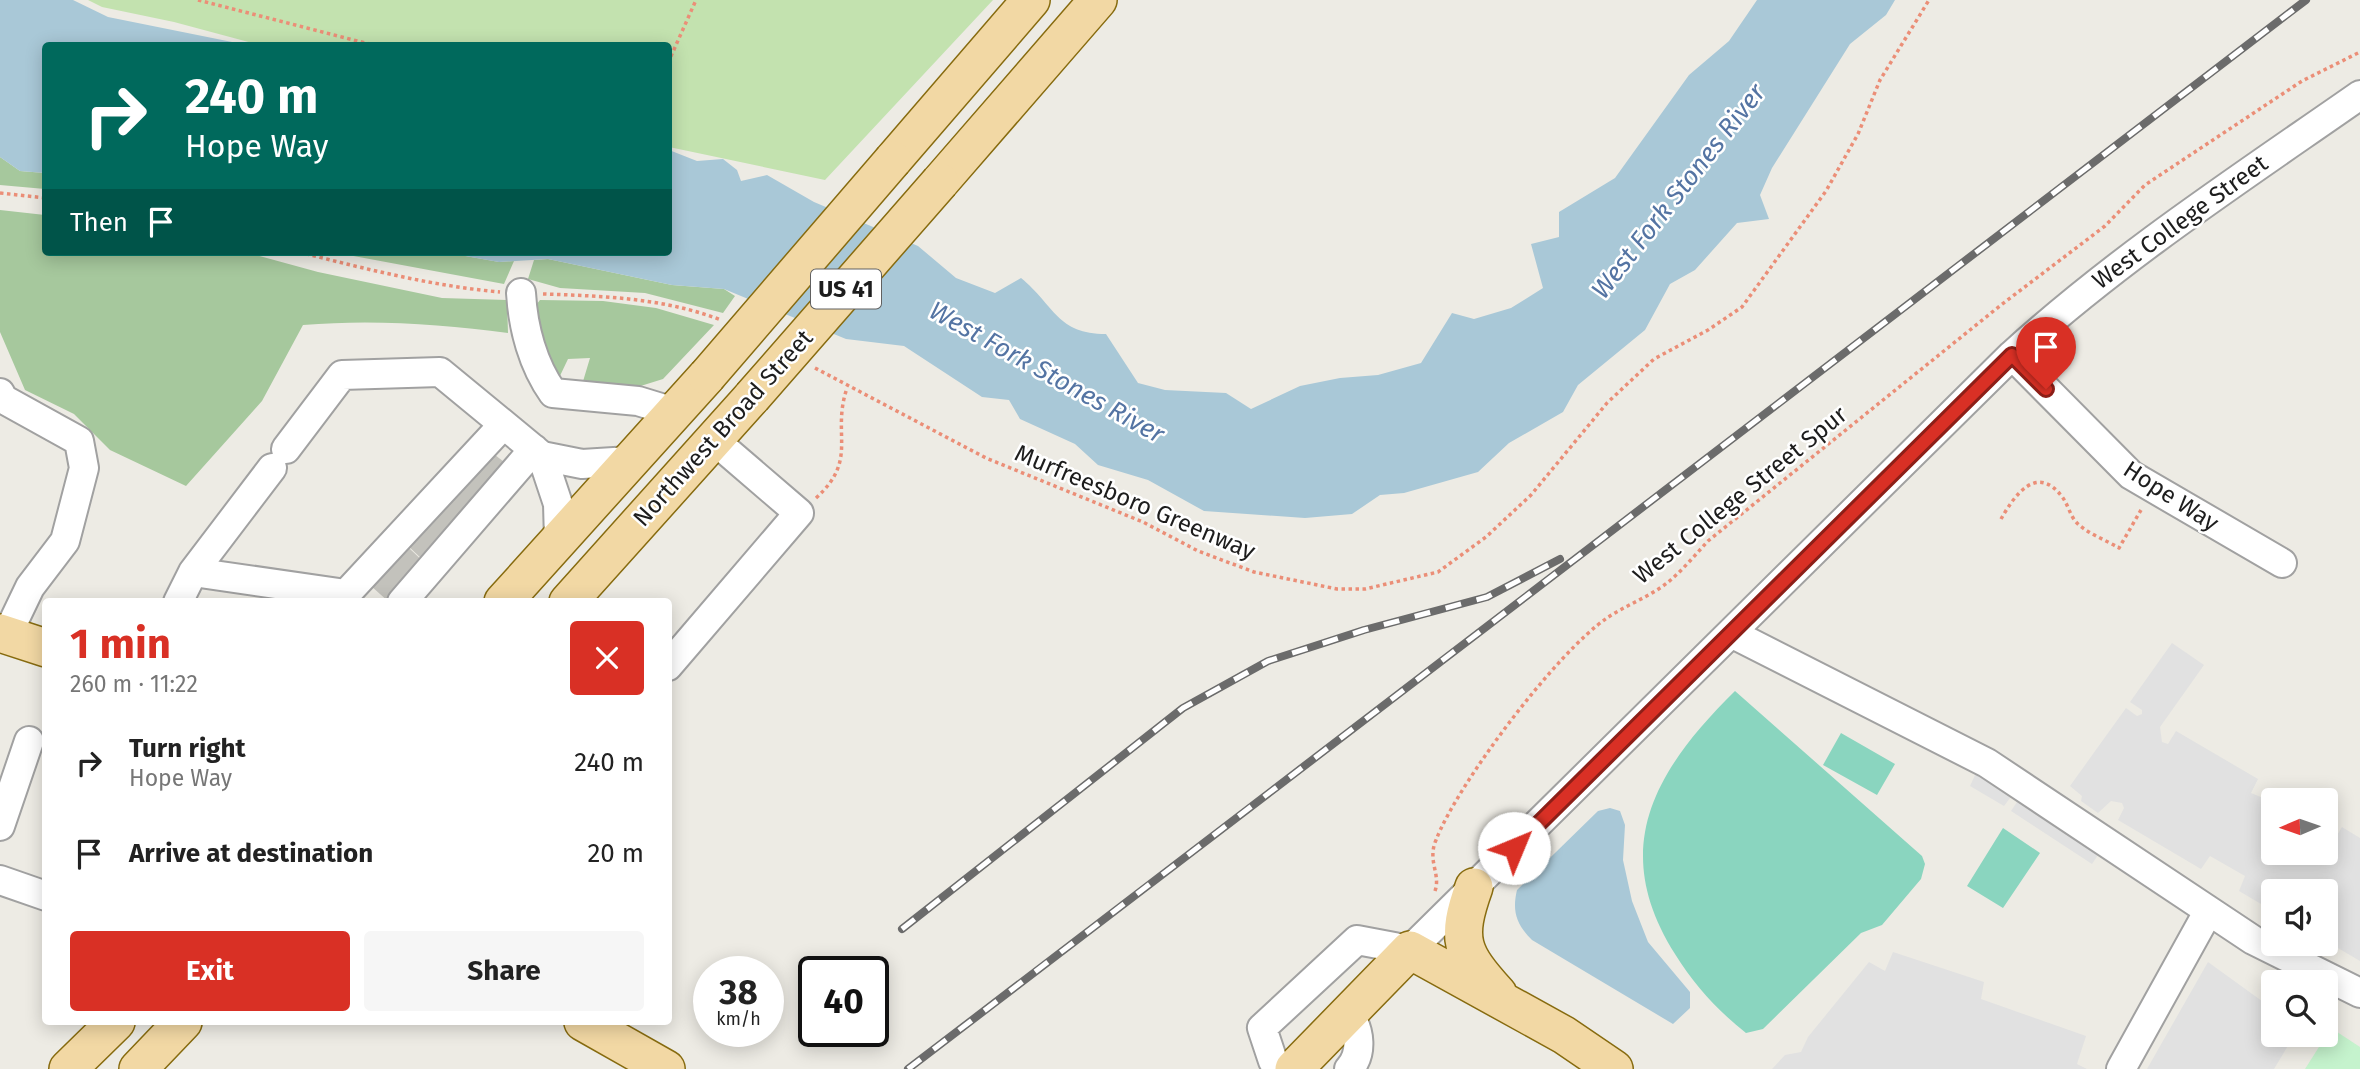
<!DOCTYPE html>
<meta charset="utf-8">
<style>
body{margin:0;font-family:"Fira Sans",sans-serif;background:#f6f6f6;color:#222;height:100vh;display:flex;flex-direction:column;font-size:26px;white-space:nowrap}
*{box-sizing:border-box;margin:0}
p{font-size:23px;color:#767676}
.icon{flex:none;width:38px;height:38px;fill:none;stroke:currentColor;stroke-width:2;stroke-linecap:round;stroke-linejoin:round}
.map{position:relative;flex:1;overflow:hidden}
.side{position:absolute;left:42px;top:598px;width:630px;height:427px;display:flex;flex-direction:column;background:#fff;border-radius:7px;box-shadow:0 4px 18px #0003}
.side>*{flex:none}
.top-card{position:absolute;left:42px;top:42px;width:630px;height:214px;border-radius:7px;box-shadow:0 4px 18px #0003;background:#00695c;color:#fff;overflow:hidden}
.needle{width:46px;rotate:268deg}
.tools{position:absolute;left:2261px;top:788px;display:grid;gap:14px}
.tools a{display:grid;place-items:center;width:77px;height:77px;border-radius:7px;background:#fff;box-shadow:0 4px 18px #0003;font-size:35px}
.speed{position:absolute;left:693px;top:956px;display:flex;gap:14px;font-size:35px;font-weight:700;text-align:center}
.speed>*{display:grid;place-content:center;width:91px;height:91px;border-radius:50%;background:#fff;box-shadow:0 4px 18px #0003;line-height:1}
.speed small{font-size:18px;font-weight:400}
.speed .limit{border:4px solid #111;border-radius:10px;background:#fff;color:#111}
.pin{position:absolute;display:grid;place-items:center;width:60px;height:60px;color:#fff;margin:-72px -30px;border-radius:50% 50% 50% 0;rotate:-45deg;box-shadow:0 0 7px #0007}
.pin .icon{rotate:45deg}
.me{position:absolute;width:77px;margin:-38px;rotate:45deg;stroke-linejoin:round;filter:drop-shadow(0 0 5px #0008)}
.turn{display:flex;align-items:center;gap:24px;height:147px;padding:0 28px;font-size:32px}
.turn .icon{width:91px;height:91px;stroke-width:2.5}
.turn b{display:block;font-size:49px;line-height:60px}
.then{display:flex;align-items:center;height:66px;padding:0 28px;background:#0003;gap:14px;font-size:26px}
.round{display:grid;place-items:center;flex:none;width:74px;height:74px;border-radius:7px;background:#f6f6f6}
.head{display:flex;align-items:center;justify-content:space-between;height:119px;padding:0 28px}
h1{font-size:42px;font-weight:700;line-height:52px;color:#d93025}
.action{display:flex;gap:14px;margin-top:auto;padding:14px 28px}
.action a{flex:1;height:80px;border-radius:7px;background:#d93025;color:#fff;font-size:28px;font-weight:700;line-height:80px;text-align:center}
.action a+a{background:#f6f6f6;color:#222}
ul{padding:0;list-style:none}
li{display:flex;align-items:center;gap:21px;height:91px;padding:0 28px}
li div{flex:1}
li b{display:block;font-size:26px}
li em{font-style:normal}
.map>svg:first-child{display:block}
.grass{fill:#c3e2af}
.forest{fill:#a6c89d}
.park{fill:#c5f3cd}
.pitch{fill:#8ad5bf}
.parking{fill:#e1e1e1}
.water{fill:#a9c8d7}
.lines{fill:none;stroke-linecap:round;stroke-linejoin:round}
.minor-tunnel{stroke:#c3c2bc;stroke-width:28;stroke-dasharray:28 14;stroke-linecap:butt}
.minor-casing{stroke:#a1a1a1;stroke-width:32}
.major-casing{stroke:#876b0f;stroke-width:40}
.path{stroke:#eb8e77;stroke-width:3.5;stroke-dasharray:3.5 3.5;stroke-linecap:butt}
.minor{stroke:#fff;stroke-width:28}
.major{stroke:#f2d8a4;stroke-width:37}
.rail-casing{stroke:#6b6b6b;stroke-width:8}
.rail{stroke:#fff;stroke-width:5;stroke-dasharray:16;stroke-linecap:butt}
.major-bridge-casing{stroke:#876b0f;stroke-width:40;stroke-linecap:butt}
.major-bridge{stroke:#f2d8a4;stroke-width:37}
.route-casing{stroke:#8d1f18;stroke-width:18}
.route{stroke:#d93025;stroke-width:12}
.labels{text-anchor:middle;stroke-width:5;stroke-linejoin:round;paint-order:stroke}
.shield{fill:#fff;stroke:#616161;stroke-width:2}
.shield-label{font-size:23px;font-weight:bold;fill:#1d1d1d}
.street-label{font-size:24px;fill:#1d1d1d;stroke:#fff}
.water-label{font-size:26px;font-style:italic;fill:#5474a3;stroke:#fff}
</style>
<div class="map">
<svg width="2360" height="1069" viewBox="0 0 2360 1069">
<rect width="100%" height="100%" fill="#edebe4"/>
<path class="grass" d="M88,0H993L825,180L669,147L668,46L260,45L174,22L102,7Z"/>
<path class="forest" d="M0,157L20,171L45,173V189L0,185Z
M0,210L45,215L46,252H245L318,272L442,298L507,300L508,333C441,324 371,319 303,325L262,401L186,486L110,450L74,414L25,390L0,332Z
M332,252H443L499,262L514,261L504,284Z
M548,259L672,285L724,289L735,296L723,313L645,293L560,288L528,279L534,260Z
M540,300L603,301L656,308L714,325L663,379L631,389L581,388L590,358L568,359L558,380L529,314Z"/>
<path class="park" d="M2331,1028L2360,1047V1069H2305Z"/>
<path class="pitch" d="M1735,691L1922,856L1925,864L1921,879L1882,925L1861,933L1763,1029L1746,1033C1716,1009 1695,986 1675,954C1608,848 1655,770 1735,691Z
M1841,733L1895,764L1877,795L1823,765Z
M2003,828L2040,853L2003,908L1967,886Z"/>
<path class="parking" d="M2172,643L2204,665L2160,727L2162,742L2168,744L2176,731L2258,779L2251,793L2273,802V852H2326V818L2335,823L2329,833L2330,839L2334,840L2342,827L2360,838V961L2326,941V891H2273V911L2239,891L2245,876L2210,856L2201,869L2118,820L2124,808L2122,803L2111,801L2098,813L2081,801L2082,796L2070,786L2126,708L2137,716L2142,714V710L2130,702Z
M1976,773L2013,794L2004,806L1970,786Z
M2019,799L2100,852L2092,864L2011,811Z
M1893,952L1984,982L1981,999L2086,1036L2077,1064L2087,1069H1772L1785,1055L1801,1052L1808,1037L1869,962L1885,971Z
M2208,962L2273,1009V1034H2295L2274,1069H2147Z"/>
<path class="water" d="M0,0H73L108,17L247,45L46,46L45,173L20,171L0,157Z
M1757,0H1895L1886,15L1850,44L1772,168L1760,195L1769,219L1737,223L1695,270L1670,284L1645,330L1578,385L1563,412L1509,443L1478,472L1404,493L1380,495L1352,514L1305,518L1204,511L1148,480L1098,465L1075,444L1020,419L1009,400L982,397L904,346L846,339L724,289L672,285L548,259L499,262L443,252H668L669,150L697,161L723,159L737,170L741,181L767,175L814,202L918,246L956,278L995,293L1021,278C1055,306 1057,334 1106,334L1138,383L1165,390L1226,393L1251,409L1300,386L1340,378L1378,375L1421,363L1452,313L1474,319L1511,308L1543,288L1531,244L1559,237V212L1615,178L1689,75L1729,41Z
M1610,808L1620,811L1625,825L1623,860L1632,901L1648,942L1690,992V1008L1673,1024L1532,940C1516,924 1512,911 1517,890L1598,811Z"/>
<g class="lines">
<path class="minor-tunnel" d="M481,462L502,478
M465,480L485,499
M446,501L468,520
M431,519L451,538
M417,535L436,553
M398,557L418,576
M381,576L401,594"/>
<defs>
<path id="minor" d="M521,293C523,328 533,365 553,393L638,401L674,412
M2012,355L2131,475L2282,563
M0,393L3,399L79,441L84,468L65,541L30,587L7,635
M286,449L342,375L440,372L542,456L582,464L630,461
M542,456L558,504L559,540
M193,572L346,594L503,425
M178,602L193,572L272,468
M402,602L534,449
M1731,633L1987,763L2253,940L2360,993
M668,666L799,513L714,440
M0,826L29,741
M0,880L46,896
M1349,1015C1360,1030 1363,1054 1349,1069
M1279,1069L1273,1061L1262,1028L1357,940L1410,950L2012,355C2120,257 2241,178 2360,95
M2121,1069L2208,912"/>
<path id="major" d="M893,160L1031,0
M940,182L1098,0
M503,602L707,376
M568,602L752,397
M0,633L46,648
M1474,887C1455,940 1461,953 1498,994
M583,1022L666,1069
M68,1069L116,1022
M138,1069L183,1022
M1294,1069L1410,950L1564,1035L1614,1069"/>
</defs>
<use href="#minor" class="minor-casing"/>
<use href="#major" class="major-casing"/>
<path class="path" d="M198,0L377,46
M668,63L696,0
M0,193L46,198
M299,252C366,269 432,286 500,292
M543,294C603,296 664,298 721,320
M815,368L986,458L1143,522L1198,551L1254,572L1337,589H1365L1438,572L1486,537L1531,495L1607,403L1654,359L1708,330L1742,307L1826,191L1858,134L1880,80L1929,0
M816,498C859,459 831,435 847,388
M2001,519C2014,496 2037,462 2063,498C2068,505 2070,515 2076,522C2086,533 2106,540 2119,548L2141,510
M1435,891C1441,874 1427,861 1436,840C1458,783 1557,652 1607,618C1626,605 1649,597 1667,583C1682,571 1695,555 1708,541L2001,305L2105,226L2145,185L2302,81L2360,52"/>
<use href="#minor" class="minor"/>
<use href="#major" class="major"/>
<defs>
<path id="rail" d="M902,929L1183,708L1268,661L1364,630L1487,597L1560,559
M908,1069L2306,0"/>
</defs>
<use href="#rail" class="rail-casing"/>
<use href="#rail" class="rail"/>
<defs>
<path id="major-bridge" d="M707,376L893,160
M752,397L940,182"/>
</defs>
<use href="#major-bridge" class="major-bridge-casing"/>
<use href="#major-bridge" class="major-bridge"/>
</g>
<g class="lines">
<defs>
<path id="route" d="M1514,848L2012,355L2046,389"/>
</defs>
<use href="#route" class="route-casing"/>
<use href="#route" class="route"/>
</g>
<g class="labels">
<rect class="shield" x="811" y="269.5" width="70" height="39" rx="5"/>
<g class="shield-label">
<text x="846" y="297">US 41</text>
</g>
<g class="street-label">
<text transform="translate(2180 222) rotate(-36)" y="8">West College Street</text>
<text transform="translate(723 428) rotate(-48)" y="8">Northwest Broad Street</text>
<text transform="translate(1740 495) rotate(-39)" y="8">West College Street Spur</text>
<text transform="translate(2171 496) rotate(33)" y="8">Hope Way</text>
<text transform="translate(1135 502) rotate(23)" y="8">Murfreesboro Greenway</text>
</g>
<g class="water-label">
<text transform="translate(1678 191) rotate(-52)" y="9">West Fork Stones River</text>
<text transform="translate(1047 372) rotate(29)" y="9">West Fork Stones River</text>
</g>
</g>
</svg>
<div class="tools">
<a><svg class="needle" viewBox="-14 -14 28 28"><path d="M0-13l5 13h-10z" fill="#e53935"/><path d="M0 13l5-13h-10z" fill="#767676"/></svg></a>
<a><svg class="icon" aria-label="sound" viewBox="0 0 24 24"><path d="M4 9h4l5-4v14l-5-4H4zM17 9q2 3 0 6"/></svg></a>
<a><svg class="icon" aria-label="search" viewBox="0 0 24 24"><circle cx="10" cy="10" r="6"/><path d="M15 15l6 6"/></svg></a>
</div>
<div class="speed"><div>38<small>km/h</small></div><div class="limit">40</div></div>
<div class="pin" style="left:2046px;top:389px;background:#d93025"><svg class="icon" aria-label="arrive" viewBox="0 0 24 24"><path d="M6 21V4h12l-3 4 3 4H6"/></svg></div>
<svg class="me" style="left:1514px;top:848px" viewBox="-20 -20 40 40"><circle r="19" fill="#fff"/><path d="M0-13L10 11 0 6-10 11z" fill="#d93025"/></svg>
<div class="top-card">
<div class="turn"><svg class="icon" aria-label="right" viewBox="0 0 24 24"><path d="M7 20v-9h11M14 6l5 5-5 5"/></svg><div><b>240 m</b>Hope Way</div></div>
<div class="then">Then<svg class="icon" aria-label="arrive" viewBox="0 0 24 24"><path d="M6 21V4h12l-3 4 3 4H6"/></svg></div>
</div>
<section class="side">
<div class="head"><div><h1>1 min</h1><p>260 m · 11:22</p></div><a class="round" style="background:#d93025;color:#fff"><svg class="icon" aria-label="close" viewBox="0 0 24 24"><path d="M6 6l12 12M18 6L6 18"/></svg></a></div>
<ul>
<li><svg class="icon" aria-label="right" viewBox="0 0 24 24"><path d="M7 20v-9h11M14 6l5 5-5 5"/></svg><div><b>Turn right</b><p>Hope Way</p></div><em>240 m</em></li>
<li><svg class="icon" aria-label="arrive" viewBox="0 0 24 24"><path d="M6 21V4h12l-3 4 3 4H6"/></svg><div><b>Arrive at destination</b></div><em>20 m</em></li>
</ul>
<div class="action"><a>Exit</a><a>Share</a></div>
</section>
</div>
